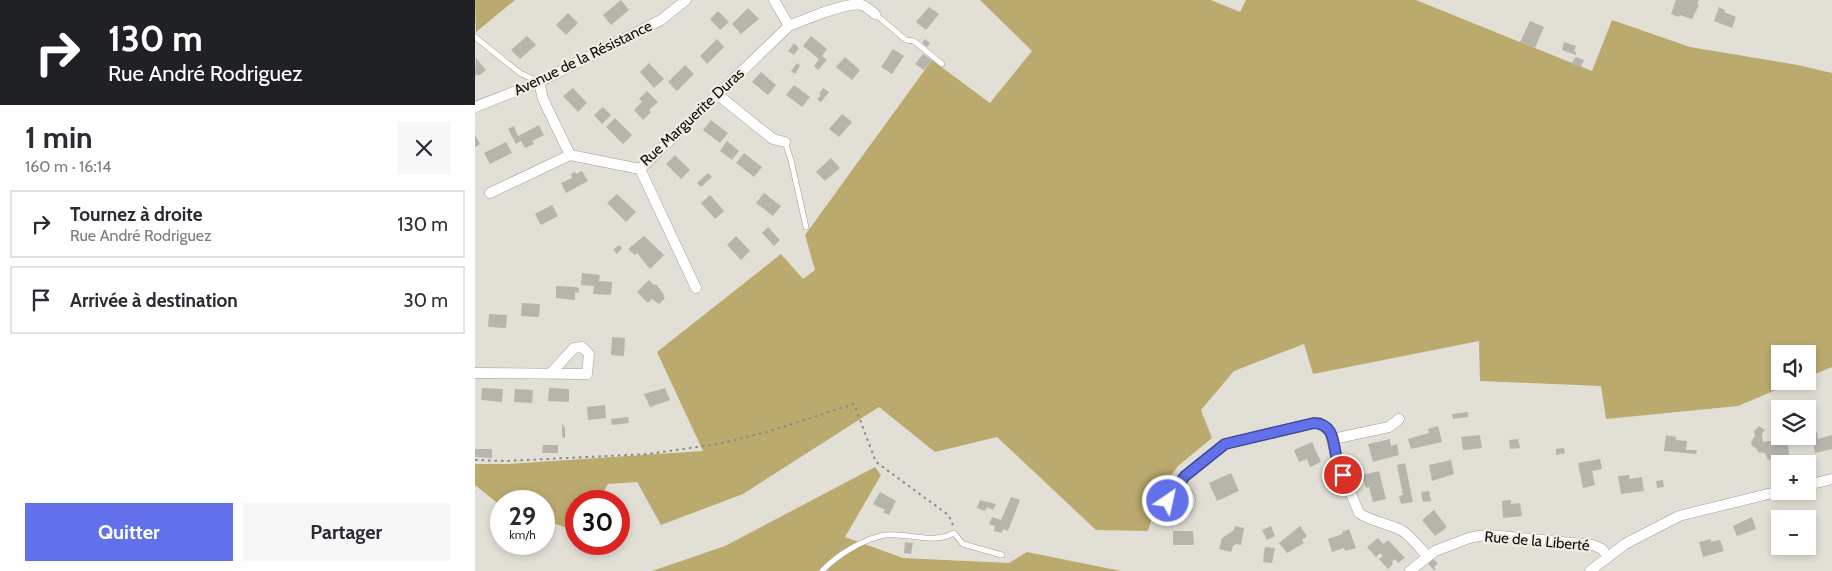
<!DOCTYPE html>
<html lang="fr">
<meta charset="utf-8">
<style>
body{margin:0;font-family:Cabin,sans-serif;background:#f7f7f7;color:#2b2b33;height:100vh;display:flex;flex-direction:column;font-size:19px;white-space:nowrap}
*{box-sizing:border-box;margin:0}
p{font-size:16px;color:#7c7c81}
.icon{flex:none;width:28px;height:28px;fill:none;stroke:currentColor;stroke-width:2;stroke-linecap:round;stroke-linejoin:round}
.map{position:relative;flex:1;overflow:hidden}
.details{display:flex;flex-direction:column;background:#fff;width:475px}
.details>*{flex:none}
.hud{background:#202124;color:#fff;overflow:hidden}
.controls{position:absolute;left:1296px;top:345px;display:grid;gap:10px}
.controls a{display:grid;place-items:center;width:45px;height:45px;border-radius:0px;background:#fff;box-shadow:0 2px 8px #0003;font-size:25px}
.speed{position:absolute;left:15px;top:490px;display:flex;gap:10px;font-size:25px;font-weight:700;text-align:center}
.speed>*{display:grid;place-content:center;width:65px;height:65px;border-radius:50%;background:#fff;box-shadow:0 2px 8px #0003;line-height:1}
.speed small{font-size:12px;font-weight:400}
.speed .limit{border:8px solid #d22;background:#fff;color:#111}
.pin{position:absolute;display:grid;place-items:center;width:42px;height:42px;color:#fff;margin:-21px;border:2px solid #fff;border-radius:50%;box-shadow:0 1px 5px #0007}
.me{position:absolute;width:55px;margin:-28px;rotate:34deg;stroke-linejoin:round;filter:drop-shadow(0 0 4px #0008)}
.turn{display:flex;align-items:center;gap:18px;height:105px;padding:0 25px;font-size:22px}
.turn .icon{width:65px;height:65px;stroke-width:2.5}
.turn b{display:block;font-size:35px;line-height:42px}
.round{display:grid;place-items:center;flex:none;width:52px;height:52px;border-radius:0px;background:#f7f7f7}
.head{display:flex;align-items:center;justify-content:space-between;height:85px;padding:0 25px}
h1{font-size:30px;font-weight:700;line-height:38px}
.button{display:flex;gap:10px;margin-top:auto;padding:10px 25px}
.button a{flex:1;height:58px;border-radius:0px;background:#6271e9;color:#fff;font-size:20px;font-weight:700;line-height:58px;text-align:center}
.button a+a{background:#f7f7f7;color:#2b2b33}
ul{padding:0;list-style:none}
li{display:flex;align-items:center;gap:15px;height:68px;margin:0 10px 8px;padding:0 15px;border:2px solid #e1e1e2;border-radius:0px}
li div{flex:1}
li b{display:block;font-size:19px}
li em{font-style:normal}
main{display:flex;flex:1;min-height:0}
.map>svg:first-child{display:block}
.forest{fill:#bbaa6e}
.building{fill:#b7b4ab}
.lines{fill:none;stroke-linecap:round;stroke-linejoin:round}
.service-casing{stroke:#9f9c93;stroke-width:6}
.minor-casing{stroke:#9f9c93;stroke-width:11}
.path{stroke:#8a8982;stroke-width:2;stroke-dasharray:2.5 4;stroke-linecap:butt}
.service{stroke:#fff;stroke-width:5}
.minor{stroke:#fff;stroke-width:10}
.route-casing{stroke:#404997;stroke-width:12}
.route{stroke:#6271e9;stroke-width:9}
.labels{text-anchor:middle;stroke-width:4.5;stroke-linejoin:round;paint-order:stroke}
.street-label{font-size:15px;fill:#0e0d0a;stroke:#f0ede3}
</style>
<main>
<section class="details">
<div class="hud">
<div class="turn"><svg class="icon" aria-label="right" viewBox="0 0 24 24"><path d="M7 20v-9h11M14 6l5 5-5 5"/></svg><div><b>130 m</b>Rue André Rodriguez</div></div>
</div>
<div class="head"><div><h1>1 min</h1><p>160 m · 16:14</p></div><a class="round"><svg class="icon" aria-label="close" viewBox="0 0 24 24"><path d="M6 6l12 12M18 6L6 18"/></svg></a></div>
<ul>
<li><svg class="icon" aria-label="right" viewBox="0 0 24 24"><path d="M7 20v-9h11M14 6l5 5-5 5"/></svg><div><b>Tournez à droite</b><p>Rue André Rodriguez</p></div><em>130 m</em></li>
<li><svg class="icon" aria-label="arrive" viewBox="0 0 24 24"><path d="M6 21V4h12l-3 4 3 4H6"/></svg><div><b>Arrivée à destination</b></div><em>30 m</em></li>
</ul>
<div class="button"><a>Quitter</a><a>Partager</a></div>
</section>
<div class="map">
<svg width="1357" height="571" viewBox="0 0 1357 571">
<rect width="100%" height="100%" fill="#e2e0d6"/>
<path class="forest" d="M0,0H40L1,32Z
M505,0H736L765,12L771,0H941L1117,71L1137,20L1215,47L1323,65L1357,73V367L1333,377L1332,354H1305V381H1322L1263,406L1131,419L1126,386L1005,381L1004,341L838,374L829,344L759,371L726,410L737,438L703,466L685,491L673,531L621,530L522,437L460,452L404,407L268,494L186,525L162,482L133,484L123,501H101V531L69,520V501H26V506L0,485V464H33L228,451L182,352L306,254L328,279L340,270L330,235L457,60L515,103L557,51Z
M400,467L406,475L370,537L428,558L534,563L552,552L646,571H177L250,546Z"/>
<path class="building" d="M146,0L154,10L136,25L128,15Z
M1201,0H1224L1222,4L1224,5L1217,19L1205,15L1204,17L1196,14Z
M454,7L464,14L451,30L441,22Z
M1244,7L1250,10L1249,12L1261,17L1257,28L1239,21Z
M273,8L284,19L266,34L257,24Z
M243,11L254,22L245,30L235,19Z
M93,13L103,23L91,35L81,25Z
M1055,21L1069,27L1060,48L1045,42Z
M52,36L61,45L45,59L36,50Z
M336,36L352,49L347,56L352,60L343,70L339,66L344,59L328,46Z
M242,39L249,47L232,64L225,56Z
M450,39L455,43L452,47L447,43Z
M1089,42L1101,46L1099,51L1101,52V55L1087,50Z
M319,43L324,48L319,55L313,51Z
M418,49L429,56L417,74L406,67Z
M448,54L457,60L449,70L440,64Z
M370,57L385,70L377,80L361,67Z
M1101,57L1109,60L1106,67L1096,64Z
M1,58L11,70L3,76L2,74L0,76Z
M174,63L189,79L179,88L165,72Z
M322,63L325,66L320,74L316,71Z
M210,65L219,74L202,91L193,82Z
M286,72L301,85L293,95L277,82Z
M319,85L335,97L327,107L311,95Z
M98,88L112,103L103,112L88,96Z
M348,88L354,92L346,102L342,99L346,95L344,94Z
M172,91L183,102L174,110L176,112L168,120L159,110L167,102L164,99Z
M128,107L136,115L127,124L119,115Z
M367,114L377,122L364,137L354,129Z
M140,118L157,135L148,144L131,127Z
M236,120L253,133L245,143L228,130Z
M64,125L69,135L57,141L59,144L50,148L46,141L41,144L33,129L39,126L43,136Z
M0,135L5,144L0,147Z
M252,141L264,151L257,160L245,151Z
M31,142L37,153L15,164L9,153Z
M269,153L287,167L279,177L261,163Z
M200,155L215,170L206,179L191,164Z
M356,158L365,168L350,181L341,172Z
M107,171L113,181L91,193L86,183L97,178L96,174L100,172L101,174Z
M233,173L237,177L226,187L222,183Z
M289,193L306,206L298,216L281,203Z
M142,194L161,212L151,222L132,203Z
M235,195L249,211L240,219L226,203Z
M77,205L83,216L66,225L60,214Z
M293,227L305,240L299,246L287,233Z
M169,236L189,255L175,269L162,253L160,255L153,249Z
M261,236L275,251L266,260L252,245Z
M144,245L147,248L142,254L138,250Z
M107,273L125,275L124,281L137,282L136,295L118,294L119,286L106,285Z
M174,280L179,285L181,284L189,295L188,296L190,298L184,304L177,299L173,303L162,292Z
M81,286L101,287L104,288V293L100,292V300L81,298Z
M47,303L65,304L64,317L46,316Z
M14,314L32,315L31,328L13,327Z
M137,337L150,338L149,356L136,355Z
M7,388L28,389L27,402L6,400Z
M74,388L94,389V402L73,401Z
M190,388L195,400L175,407L169,394Z
M40,389L58,390L57,403L39,402Z
M130,405L131,418L113,420L112,407Z
M993,412V417L978,419L977,414Z
M153,417L154,423L137,425L136,419Z
M87,424L90,428V438L87,437Z
M963,426L967,442L936,449L933,439L954,433L953,429Z
M1284,426L1290,430L1287,434L1288,442L1294,441L1313,444L1314,455L1306,458H1301L1300,456L1296,457V459L1293,460L1290,453L1283,452L1282,449L1277,446L1276,443L1277,440L1280,436L1279,431Z
M1342,432L1343,439L1357,435V449L1340,453L1337,433Z
M1005,435L1007,448L988,450L986,437Z
M1191,435L1201,437V440L1212,441L1211,450H1222L1221,454L1189,451Z
M915,439L916,446L922,444L924,455L898,462L893,444Z
M1043,439L1045,448L1035,449L1034,440Z
M837,442L846,462L835,467L832,459L824,462L819,450Z
M68,445H83V453H67Z
M1089,448L1090,453L1081,455V449Z
M0,449H17V458L0,457Z
M1125,459L1127,469L1117,471L1120,485L1108,488L1103,463Z
M976,460L979,474L957,481L954,465Z
M930,463L938,502L926,504L924,496L928,495L922,465Z
M904,471L911,499L898,502L894,487L891,488L887,475Z
M756,473L764,491L742,501L734,483Z
M1154,475L1155,479L1167,477L1169,491L1146,494L1143,476Z
M1188,480L1189,487L1182,488L1181,481Z
M954,491L956,501L948,502L946,492Z
M405,492L421,501L414,515L408,512L410,510L398,504Z
M536,497L545,500L533,531L528,529L527,533L519,531L520,526L514,524L517,517L526,520Z
M505,500L521,504L518,510L512,507L510,511L502,508Z
M1036,500V504L1045,503L1047,516L1028,518L1027,501Z
M959,510L972,527L960,536L947,520Z
M1277,517L1281,529L1262,536L1258,526Z
M760,526L769,528L766,545L761,544L758,546L756,552L744,549L747,538L759,530Z
M796,526L800,536L792,540L787,530Z
M825,526L832,536L827,540L829,543L812,553L804,543Z
M874,529L881,548L870,551L869,548L857,552L853,539L868,534L867,532Z
M1305,530V539L1300,541L1298,533Z
M698,531H718L719,545H698Z
M903,538L908,544L913,540L930,558L923,563L920,559L917,562L918,564L913,569L904,559L908,556L905,553L901,557L892,547Z
M1236,539V542L1245,540L1249,551L1228,557L1224,542Z
M430,542L438,543L436,554L429,553Z
M790,547L800,548L797,563L788,562Z
M957,558L963,563L959,567L961,569L959,570L952,563Z"/>
<g class="lines">
<defs>
<path id="service" d="M400,14L431,40L439,41L467,64
M0,37L45,73L62,81
M310,142L316,160L331,227
M347,571C362,555 388,539 410,535C433,532 456,545 479,533L488,544L527,555"/>
<path id="minor" d="M314,26C329,20 372,1 387,5C391,6 396,11 400,14
M64,82L68,99L95,155L165,169L314,26L299,0
M243,95L298,139L310,142
M0,107L64,82L186,20L211,0
M165,169L221,288
M15,193L95,155
M0,373L112,374L114,354L107,347L99,348L76,373
M858,439L914,427L924,419
M1332,485L1357,479
M693 501a11 11 0 1 1 22 0a11 11 0 1 1-22 0Z
M704,490L707,479L710,476L750,444L839,423H845L855,432L862,460L884,513C897,522 912,523 926,530C936,536 944,547 952,556
M935,571L960,551L994,538L1004,536L1015,535L1118,545L1127,549L1133,557
M1115,571L1150,544L1204,516L1305,491"/>
</defs>
<use href="#service" class="service-casing"/>
<use href="#minor" class="minor-casing"/>
<path class="path" d="M0,460L31,461L173,454L243,444L292,432L379,404L401,462L472,514L477,521L478,527"/>
<use href="#service" class="service"/>
<use href="#minor" class="minor"/>
</g>
<g class="lines">
<defs>
<path id="route" d="M693,501L697,492L704,490L707,480L710,476L750,444L839,423C860,424 858,444 862,460C864,465 866,470 868,475"/>
</defs>
<use href="#route" class="route-casing"/>
<use href="#route" class="route"/>
</g>
<g class="labels">
<g class="street-label">
<text transform="translate(108 58) rotate(-26)" y="5">Avenue de la Résistance</text>
<text transform="translate(217 117) rotate(-43)" y="5">Rue Marguerite Duras</text>
<text transform="translate(1062 541) rotate(5)" y="5">Rue de la Liberté</text>
</g>
</g>
</svg>
<div class="controls">
<a><svg class="icon" aria-label="sound" viewBox="0 0 24 24"><path d="M4 9h4l5-4v14l-5-4H4zM17 9q2 3 0 6"/></svg></a>
<a><svg class="icon" aria-label="layers" viewBox="0 0 24 24"><path d="M12 4l9 5-9 5-9-5zM3 14l9 5 9-5"/></svg></a>
<a>+</a>
<a>−</a>
</div>
<div class="speed"><div>29<small>km/h</small></div><div class="limit">30</div></div>
<div class="pin" style="left:868px;top:475px;background:#d93025"><svg class="icon" aria-label="arrive" viewBox="0 0 24 24"><path d="M6 21V4h12l-3 4 3 4H6"/></svg></div>
<svg class="me" style="left:693px;top:501px" viewBox="-20 -20 40 40"><circle r="17" fill="#6271e9" stroke="#fff" stroke-width="3"/><path d="M0-11L8 9 0 5-8 9z" fill="#fff"/></svg>
</div>
</main>
